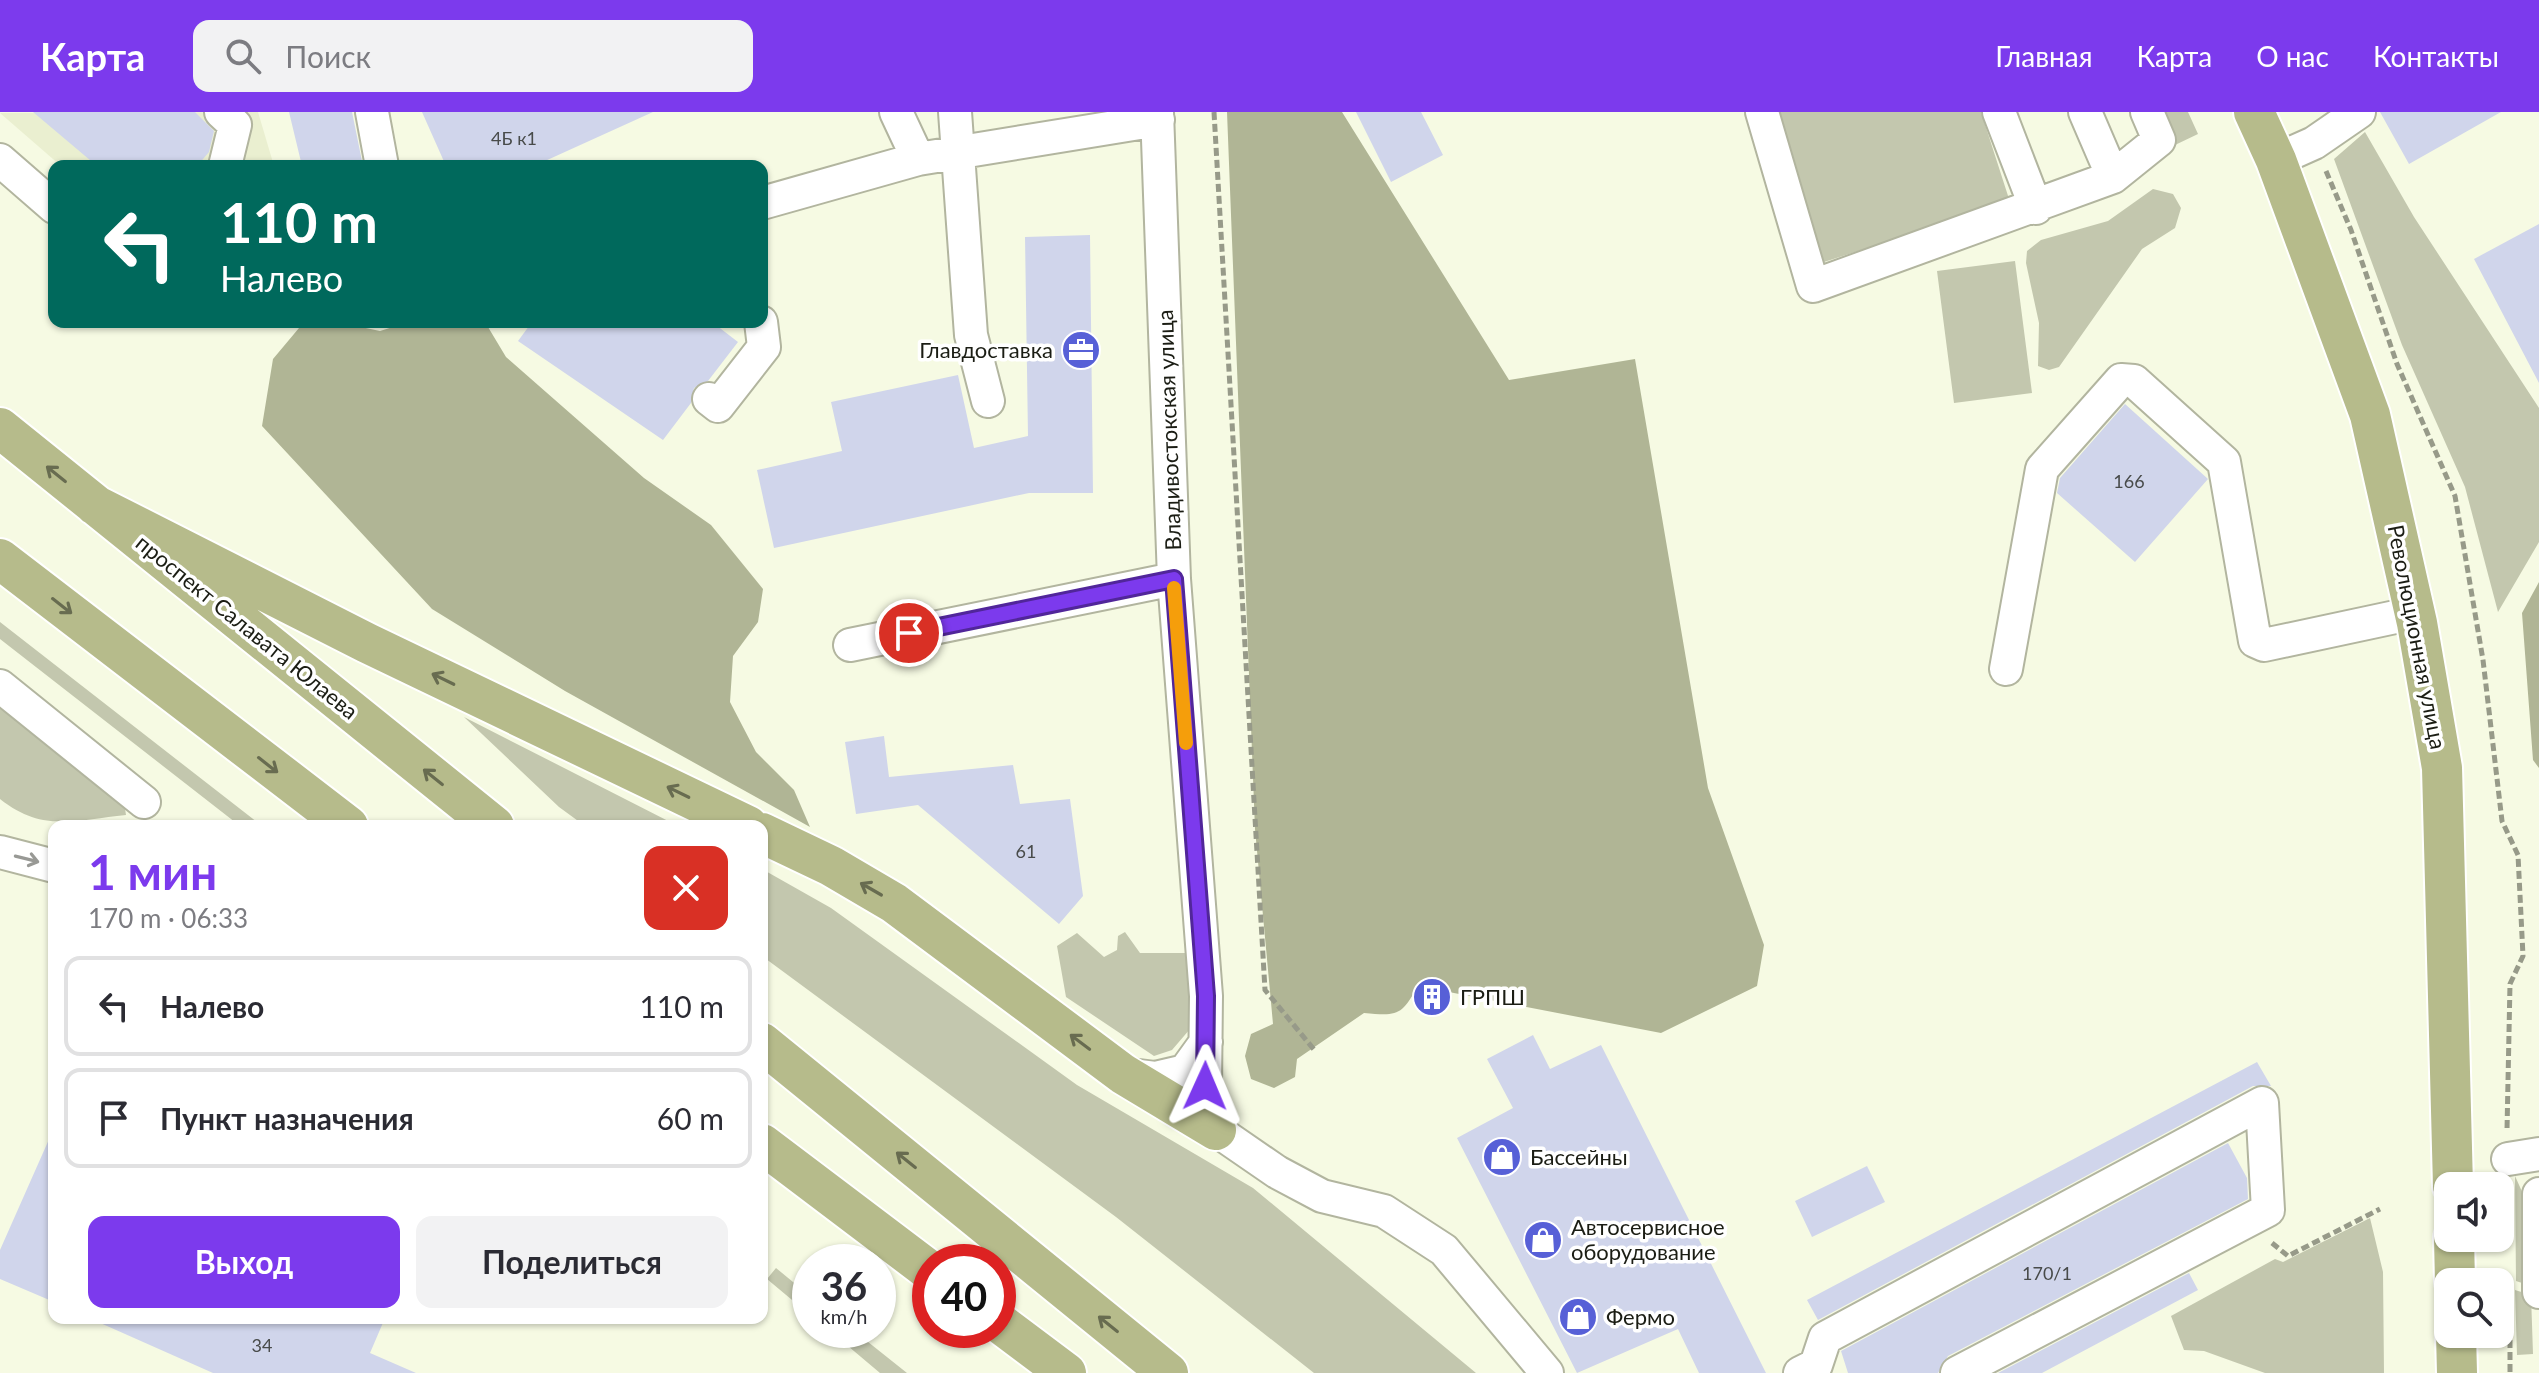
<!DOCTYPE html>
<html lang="ru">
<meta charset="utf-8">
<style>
body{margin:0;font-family:Lato,sans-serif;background:#f2f2f3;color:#2b2b33;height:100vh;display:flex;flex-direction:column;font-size:30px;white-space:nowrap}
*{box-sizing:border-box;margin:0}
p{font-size:26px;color:#7c7c81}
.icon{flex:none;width:44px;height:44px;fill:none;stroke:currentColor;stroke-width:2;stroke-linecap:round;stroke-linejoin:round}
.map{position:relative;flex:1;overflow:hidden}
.side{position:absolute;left:48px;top:708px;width:720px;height:504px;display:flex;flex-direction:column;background:#fff;border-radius:16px;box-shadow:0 2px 6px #0004}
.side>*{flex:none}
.top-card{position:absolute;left:48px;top:48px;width:720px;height:168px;border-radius:16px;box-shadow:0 2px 6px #0004;background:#00695c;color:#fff;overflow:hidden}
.fabs{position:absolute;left:2434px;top:1060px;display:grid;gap:16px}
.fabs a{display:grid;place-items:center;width:80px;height:80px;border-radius:16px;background:#fff;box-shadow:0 2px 6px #0004;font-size:40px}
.speed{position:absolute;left:792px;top:1132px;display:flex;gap:16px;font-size:40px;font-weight:700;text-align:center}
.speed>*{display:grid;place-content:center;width:104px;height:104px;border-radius:50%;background:#fff;box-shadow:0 2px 6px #0004;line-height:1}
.speed small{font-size:20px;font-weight:400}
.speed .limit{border:12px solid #d22;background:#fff;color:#111}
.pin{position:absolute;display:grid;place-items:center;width:68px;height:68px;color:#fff;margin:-34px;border:4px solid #fff;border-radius:50%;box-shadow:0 2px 8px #0007}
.me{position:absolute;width:88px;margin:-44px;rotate:1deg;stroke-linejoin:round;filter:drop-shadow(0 0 6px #0008)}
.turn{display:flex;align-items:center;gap:28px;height:168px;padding:0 40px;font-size:36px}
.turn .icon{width:104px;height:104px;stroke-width:2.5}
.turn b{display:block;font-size:56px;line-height:68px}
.round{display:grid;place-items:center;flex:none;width:84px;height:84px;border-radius:16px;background:#f2f2f3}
.summary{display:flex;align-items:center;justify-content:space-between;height:136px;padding:0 40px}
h1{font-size:48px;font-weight:700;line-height:60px;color:#7c3aed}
.button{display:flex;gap:16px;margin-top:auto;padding:16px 40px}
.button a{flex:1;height:92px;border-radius:16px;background:#7c3aed;color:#fff;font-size:32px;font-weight:700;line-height:92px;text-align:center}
.button a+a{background:#f2f2f3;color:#2b2b33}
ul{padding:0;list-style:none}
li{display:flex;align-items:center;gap:24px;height:100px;margin:0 16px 12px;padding:0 24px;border:4px solid #e1e1e2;border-radius:16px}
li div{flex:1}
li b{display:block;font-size:30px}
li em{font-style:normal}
header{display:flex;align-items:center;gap:48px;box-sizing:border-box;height:112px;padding:0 40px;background:#7c3aed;color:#fff}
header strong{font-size:38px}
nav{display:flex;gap:44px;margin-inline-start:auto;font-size:28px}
.search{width:560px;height:72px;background:#f2f2f3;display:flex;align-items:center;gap:20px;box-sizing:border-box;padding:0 28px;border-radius:16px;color:#7c7c81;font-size:30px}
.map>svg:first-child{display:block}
.built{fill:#eaefd0}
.green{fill:#c3c7ae}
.forest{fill:#b0b595}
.building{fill:#d0d5eb}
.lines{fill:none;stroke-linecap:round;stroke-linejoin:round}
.minor-casing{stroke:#b2b59f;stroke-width:36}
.major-casing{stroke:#fff;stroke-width:44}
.path{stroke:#979a89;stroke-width:5;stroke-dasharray:8 4;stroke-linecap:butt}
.minor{stroke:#fff;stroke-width:32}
.major{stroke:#b6bb8b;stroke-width:40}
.oneway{stroke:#686c50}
.oneway2{stroke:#989995}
.route-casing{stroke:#51269a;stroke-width:20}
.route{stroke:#7c3aed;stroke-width:14}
.slow{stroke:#f59e0b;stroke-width:14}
.labels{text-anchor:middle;stroke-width:7;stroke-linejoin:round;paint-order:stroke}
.number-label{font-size:18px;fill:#484b4a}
.poi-label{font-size:22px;fill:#1b1d14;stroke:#fff;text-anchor:start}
.street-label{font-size:22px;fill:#1b1d14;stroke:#fff}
</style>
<header>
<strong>Карта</strong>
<div class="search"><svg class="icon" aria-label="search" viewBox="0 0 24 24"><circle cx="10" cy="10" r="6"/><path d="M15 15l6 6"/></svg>Поиск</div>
<nav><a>Главная</a><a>Карта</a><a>О нас</a><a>Контакты</a></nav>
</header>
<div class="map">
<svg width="2539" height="1261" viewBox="0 0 2539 1261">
<rect width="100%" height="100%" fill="#f6fae3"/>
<path class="built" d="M258,0L274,54H61L0,1Z"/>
<path class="green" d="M1779,0H1981L2010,90L1824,150Z
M2160,0H2188L2198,22L2175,33Z
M2365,20L2414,105L2539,296V430L2498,500L2465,375L2402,233L2334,47Z
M2153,77L2173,82L2181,96L2175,116L2142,137L2059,255L2049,258L2038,254L2039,211L2026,151L2027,139L2041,128L2108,109Z
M2015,149L2032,281L1954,291L1937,159Z
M0,510L262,714H240L0,527Z
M0,593L124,690L126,703C75,708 43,721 0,687Z
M464,605L678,714H585L559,695Z
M762,757L831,796L1077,973L1253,1076L1476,1261H1314L1116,1105L762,844Z
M1125,820L1140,841H1187L1190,917L1172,938L1154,944L1066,885L1057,834L1077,821L1104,845L1117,838L1118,824Z
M2515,1064L2524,1084L2528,1173L2516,1169Z
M2370,1106L2383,1160L2384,1261H2265L2204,1239L2184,1238L2171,1204L2275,1147L2283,1150Z
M776,1156L810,1184V1203L767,1167Z
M2515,1178L2531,1183L2533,1242L2517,1243Z
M829,1218H853L907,1261H880Z"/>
<path class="forest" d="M1227,0H1342L1509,268L1635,247L1708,676L1764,833L1757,874L1661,921L1418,874C1401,904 1398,904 1364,901L1297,947L1295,965L1274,976L1251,967L1245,944L1251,922L1273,912L1255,717Z
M337,210L380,219L409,210H485L506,245L644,366L711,413L763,477L758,510L733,544L730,590L756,640L794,678L810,715L565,579L432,497L262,314L273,247L299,216Z
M2539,470V656L2533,648L2522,501Z"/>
<path class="building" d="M33,0H195L214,19L209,40L197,54H97Z
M289,0H352L363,54H302Z
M422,0H653L534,54H446Z
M1356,0H1421L1443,43L1391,70Z
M2380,0H2501L2409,52Z
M2539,112V271L2474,147Z
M1090,123L1093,381H1029L774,436L757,358L842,339L831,290L958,263L974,336L1028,324L1025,125Z
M532,210H712L738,230L708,269L694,276L691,291L663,328L518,229Z
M2125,292L2208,367L2135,450L2057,381L2060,366Z
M884,624L889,665L1013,653L1020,692L1070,687L1083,784L1059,812L918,693L856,702L845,630Z
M1533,923L1550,957L1601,933L1766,1261H1699L1678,1217L1577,1261L1457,1026L1513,996L1487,947Z
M2257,950L2271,974H2253L1818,1208L1807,1188Z
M54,1016V1190L0,1167V1138Z
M2228,1031L2247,1066L2248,1087L1948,1244L1938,1261H1848L1841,1239Z
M1867,1054L1885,1090L1812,1125L1795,1089Z
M2189,1161L2198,1178L2042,1261H1998Z
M89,1206H385L370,1241L416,1261H213Z"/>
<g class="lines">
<defs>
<path id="minor" d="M221,0L235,13L225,54
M372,0L382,54
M896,0L918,47
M955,0L971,223L988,289
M1157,0L1174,467L1206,884L1205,974L1216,1018L1277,1060L1322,1084L1384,1099L1444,1138L1547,1261
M1762,0L1813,174L2113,65L2159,28L2147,0
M1999,0L2036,96
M2085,0L2113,65
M0,48L54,95
M2276,48L2314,31L2359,0
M762,91L918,47L1158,8
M709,287L718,294L764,235L761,210
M850,533L1174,467
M2006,557L2042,357L2121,268L2134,269L2224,350L2255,529L2264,533L2414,501
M0,574L144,690
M0,740L54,754
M1123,962L1155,966L1185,959L1206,930
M2508,1047L2539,1042
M2539,1082V1180
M1800,1261L1816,1253L1825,1226L2262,991L2268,1098L1957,1261"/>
<path id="major" d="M2254,0L2276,48L2370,303L2417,511L2442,656L2453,1074
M0,316L494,714
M95,393L367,531L748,714
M0,447L348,714
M762,721L831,754L894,791L1123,962L1216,1018
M762,931L1168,1261
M762,1032L930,1159
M2454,1126L2455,1170
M998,1210L1066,1261
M2456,1222L2457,1261"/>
</defs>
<use href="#minor" class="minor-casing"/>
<use href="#major" class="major-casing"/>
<path class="path" d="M1214,0L1265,878L1316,940
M2326,59L2351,118L2397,252L2455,384L2483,548L2502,709L2518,743L2523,844L2510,872L2507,1018
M2272,1131L2288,1144L2380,1097
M2510,1192V1261"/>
<use href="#minor" class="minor"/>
<use href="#major" class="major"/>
</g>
<defs><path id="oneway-shaft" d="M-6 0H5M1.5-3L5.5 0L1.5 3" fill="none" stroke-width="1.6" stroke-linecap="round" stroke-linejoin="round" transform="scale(2)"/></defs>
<g class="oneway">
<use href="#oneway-shaft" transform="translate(56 362) rotate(-141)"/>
<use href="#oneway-shaft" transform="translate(62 494) rotate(38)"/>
<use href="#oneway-shaft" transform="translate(443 567) rotate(-154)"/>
<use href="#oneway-shaft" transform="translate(268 653) rotate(38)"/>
<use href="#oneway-shaft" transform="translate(433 665) rotate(-141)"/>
<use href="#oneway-shaft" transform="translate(678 680) rotate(-154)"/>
<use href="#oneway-shaft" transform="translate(871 777) rotate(-150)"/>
<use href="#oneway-shaft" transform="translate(1080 930) rotate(-143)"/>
<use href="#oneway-shaft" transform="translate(906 1048) rotate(-141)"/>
<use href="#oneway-shaft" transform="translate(1108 1212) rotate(-141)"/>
</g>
<use class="oneway2" href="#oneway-shaft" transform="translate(27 747) rotate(14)"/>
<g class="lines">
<defs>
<path id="route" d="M909,521L1174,467L1206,884L1205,974"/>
</defs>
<use href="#route" class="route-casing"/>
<use href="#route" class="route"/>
<path class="slow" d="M1174,476L1186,631"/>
</g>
<defs>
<symbol id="office-disc" viewBox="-11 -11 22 22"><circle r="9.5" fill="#5760d7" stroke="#fff"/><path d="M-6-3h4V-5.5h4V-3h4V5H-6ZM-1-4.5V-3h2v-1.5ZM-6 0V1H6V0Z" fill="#fff"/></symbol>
<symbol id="building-disc" viewBox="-11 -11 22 22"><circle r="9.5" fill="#5760d7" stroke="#fff"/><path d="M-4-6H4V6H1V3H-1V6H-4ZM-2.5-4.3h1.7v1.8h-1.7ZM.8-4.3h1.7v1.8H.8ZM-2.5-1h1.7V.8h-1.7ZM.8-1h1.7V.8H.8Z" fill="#fff"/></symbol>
<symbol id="shop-disc" viewBox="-11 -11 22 22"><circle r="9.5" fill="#5760d7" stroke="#fff"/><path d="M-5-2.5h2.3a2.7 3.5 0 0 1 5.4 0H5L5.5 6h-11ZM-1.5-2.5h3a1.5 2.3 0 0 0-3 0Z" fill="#fff"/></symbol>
</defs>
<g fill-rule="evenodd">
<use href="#office-disc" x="1059" y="216" width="44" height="44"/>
<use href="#building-disc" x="1410" y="863" width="44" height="44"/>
<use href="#shop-disc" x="1480" y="1023" width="44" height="44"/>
<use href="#shop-disc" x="1521" y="1106" width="44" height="44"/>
<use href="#shop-disc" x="1556" y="1183" width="44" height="44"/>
</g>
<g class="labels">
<g class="number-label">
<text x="514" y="33">4Б к1</text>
<text x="2129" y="376">166</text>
<text x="1026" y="746">61</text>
<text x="2047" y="1168">170/1</text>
<text x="262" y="1240">34</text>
</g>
<g class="poi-label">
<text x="1053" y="246" text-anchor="end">Главдоставка</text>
<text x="1460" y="893">ГРПШ</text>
<text x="1530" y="1053">Бассейны</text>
<text x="1571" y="1123">Автосервисное<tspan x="1571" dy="25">оборудование</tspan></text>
<text x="1606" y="1213">Фермо</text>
</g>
<g class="street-label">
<text transform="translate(1169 318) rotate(-92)" y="8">Владивостокская улица</text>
<text transform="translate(247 515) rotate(39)" y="8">проспект Салавата Юлаева</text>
<text transform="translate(2417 525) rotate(79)" y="8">Революционная улица</text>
</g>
</g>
</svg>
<div class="fabs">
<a><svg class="icon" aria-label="sound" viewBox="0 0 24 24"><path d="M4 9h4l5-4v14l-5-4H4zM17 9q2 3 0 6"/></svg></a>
<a><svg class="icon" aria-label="search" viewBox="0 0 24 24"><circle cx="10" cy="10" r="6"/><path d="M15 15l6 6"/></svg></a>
</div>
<div class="speed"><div>36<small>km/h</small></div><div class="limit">40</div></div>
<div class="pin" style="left:909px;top:521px;background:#d93025"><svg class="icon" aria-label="arrive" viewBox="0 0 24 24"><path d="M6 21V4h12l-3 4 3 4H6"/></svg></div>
<svg class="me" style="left:1205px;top:974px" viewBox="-20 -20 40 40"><path d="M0-17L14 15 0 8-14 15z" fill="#7c3aed" stroke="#fff" stroke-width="4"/></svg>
<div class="top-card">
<div class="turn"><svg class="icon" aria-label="left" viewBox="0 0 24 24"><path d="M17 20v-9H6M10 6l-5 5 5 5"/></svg><div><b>110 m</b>Налево</div></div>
</div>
<section class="side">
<div class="summary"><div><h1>1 мин</h1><p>170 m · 06:33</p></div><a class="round" style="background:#d93025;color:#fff"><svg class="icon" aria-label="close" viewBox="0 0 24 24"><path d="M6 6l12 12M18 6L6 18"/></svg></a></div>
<ul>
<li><svg class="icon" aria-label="left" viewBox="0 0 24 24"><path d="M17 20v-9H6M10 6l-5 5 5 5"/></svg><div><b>Налево</b></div><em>110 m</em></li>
<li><svg class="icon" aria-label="arrive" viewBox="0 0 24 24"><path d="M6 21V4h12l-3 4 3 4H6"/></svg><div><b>Пункт назначения</b></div><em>60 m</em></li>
</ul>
<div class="button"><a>Выход</a><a>Поделиться</a></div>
</section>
</div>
